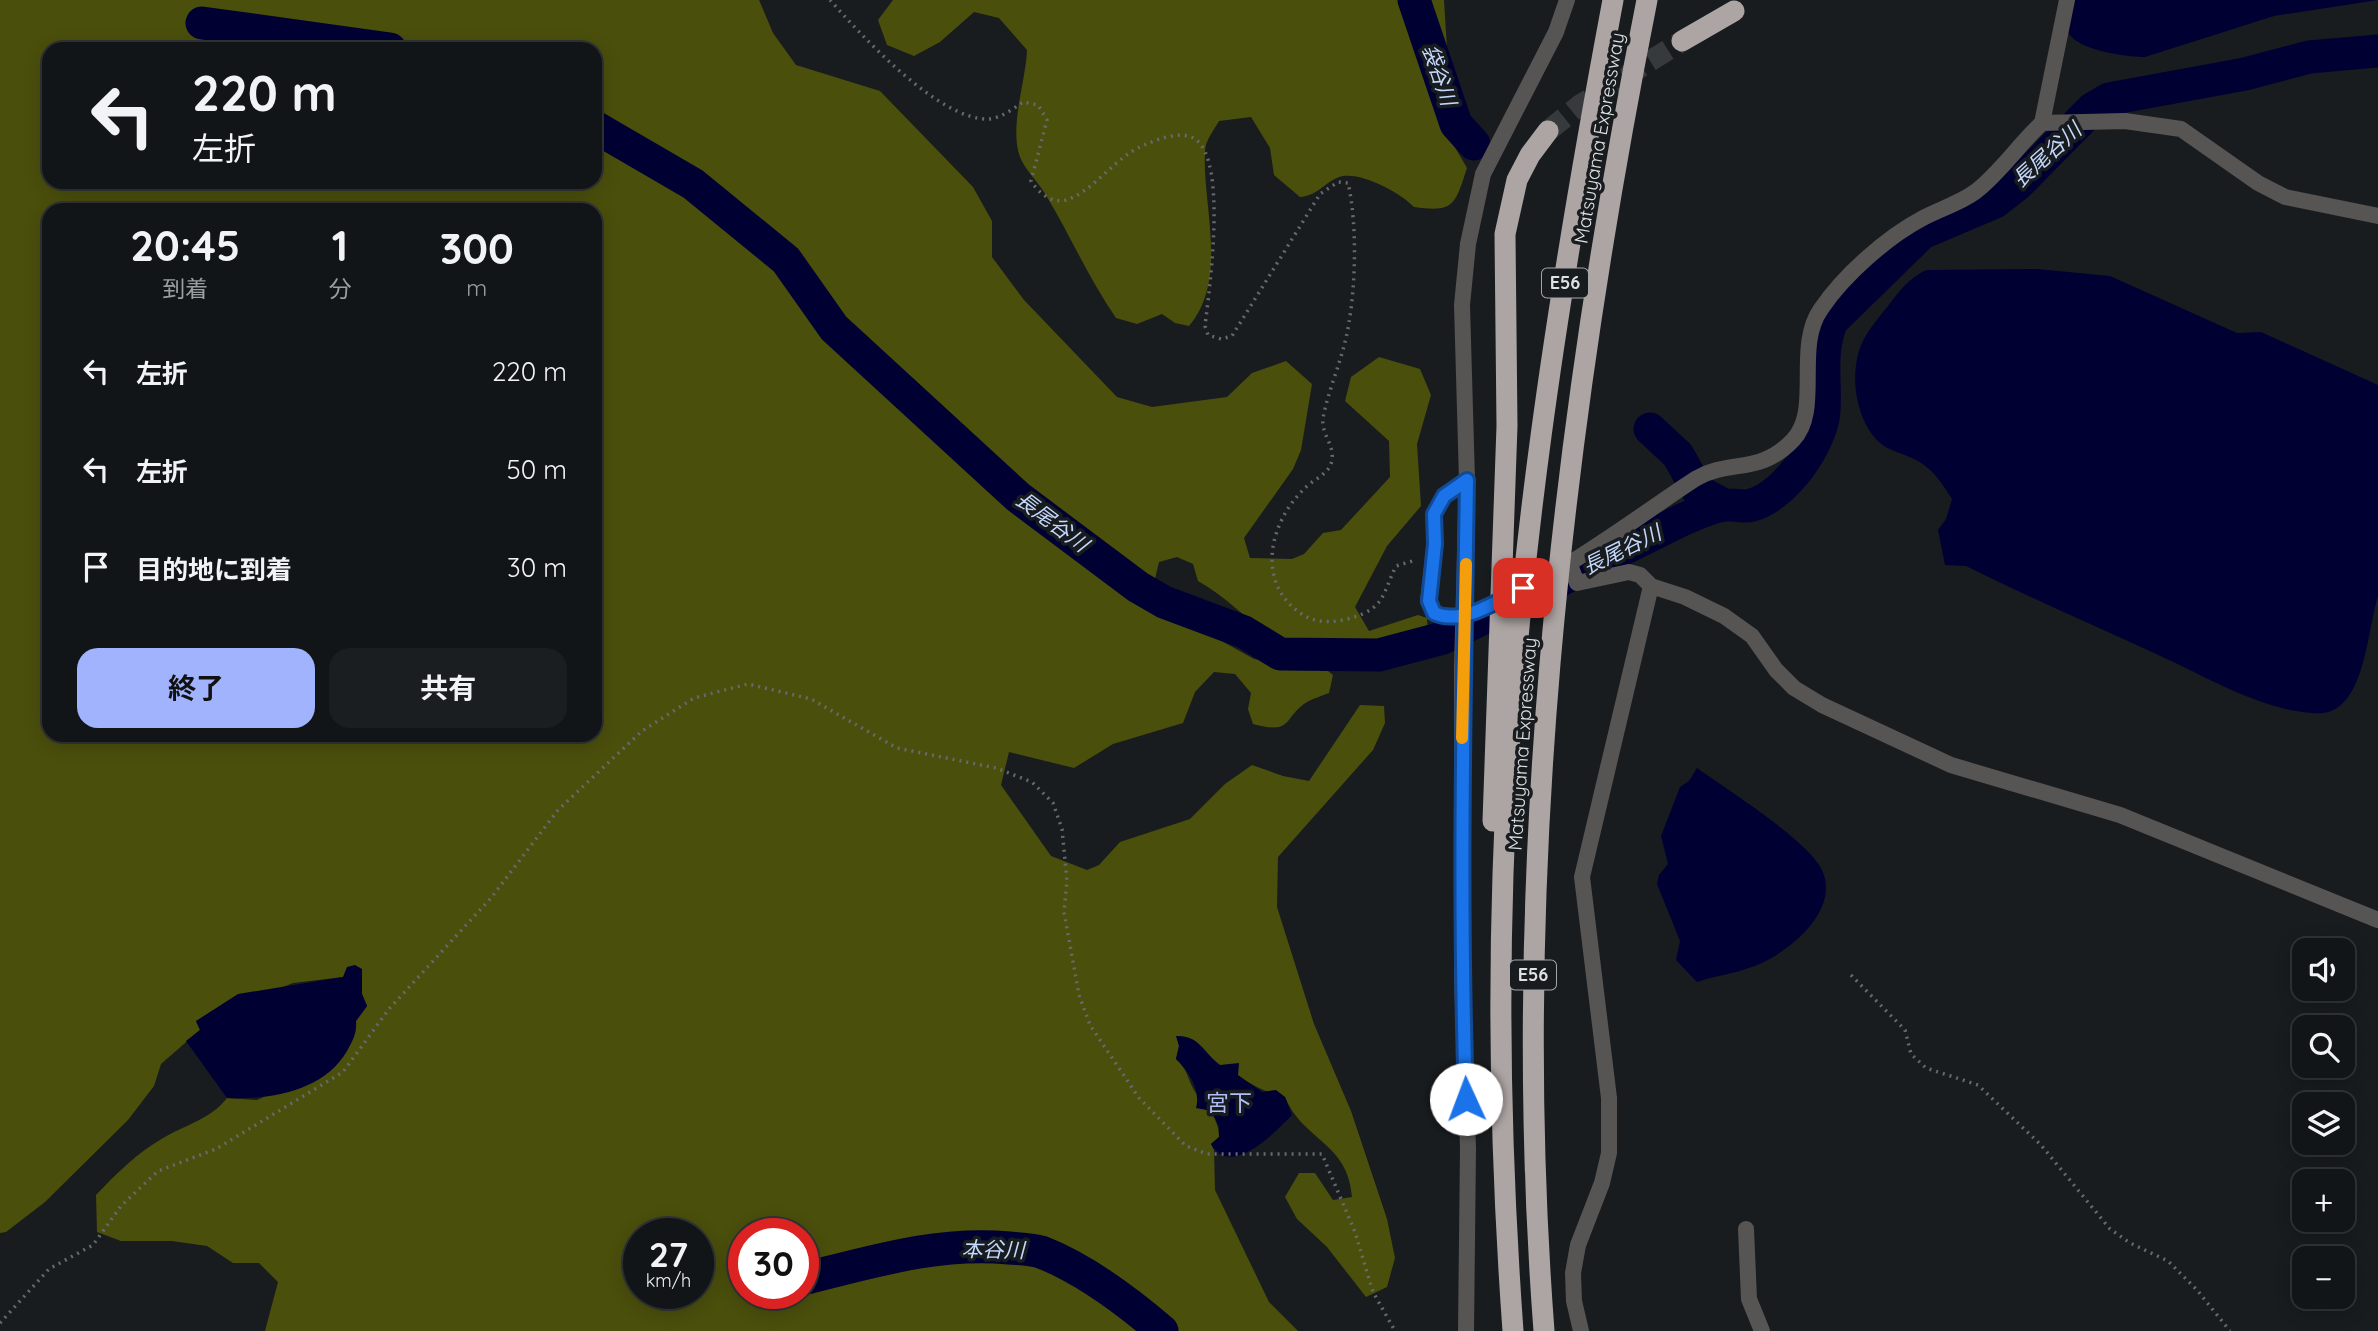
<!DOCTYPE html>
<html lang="ja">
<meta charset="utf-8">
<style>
body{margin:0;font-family:Quicksand,"Noto Sans JP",sans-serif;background:#1b1e20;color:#f1f3f6;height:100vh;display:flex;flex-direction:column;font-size:26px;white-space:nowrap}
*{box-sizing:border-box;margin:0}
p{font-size:23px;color:#9c9fa1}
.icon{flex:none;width:38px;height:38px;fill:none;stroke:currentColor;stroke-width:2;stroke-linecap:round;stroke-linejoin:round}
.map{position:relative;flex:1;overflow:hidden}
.panel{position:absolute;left:42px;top:203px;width:560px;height:539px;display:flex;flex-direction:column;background:#121517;border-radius:21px;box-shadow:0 4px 18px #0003,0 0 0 2px #313436}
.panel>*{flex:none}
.top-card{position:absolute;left:42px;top:42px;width:560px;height:147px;border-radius:21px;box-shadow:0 4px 18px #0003,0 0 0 2px #313436;background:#121517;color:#f1f3f6;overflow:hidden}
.controls{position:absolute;left:2292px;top:938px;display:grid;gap:14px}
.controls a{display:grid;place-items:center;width:63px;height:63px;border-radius:14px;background:#121517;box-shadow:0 4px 18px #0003,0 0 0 2px #313436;font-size:35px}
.speed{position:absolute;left:623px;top:1218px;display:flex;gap:14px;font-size:35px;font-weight:700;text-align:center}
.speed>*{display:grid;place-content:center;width:91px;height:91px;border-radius:50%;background:#121517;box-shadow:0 4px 18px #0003,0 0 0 2px #313436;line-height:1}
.speed small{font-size:18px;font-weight:400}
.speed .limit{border:10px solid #d22;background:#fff;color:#111}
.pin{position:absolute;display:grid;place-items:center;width:60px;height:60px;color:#fff;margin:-30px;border-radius:14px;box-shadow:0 4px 10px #0006}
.me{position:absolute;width:77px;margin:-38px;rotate:358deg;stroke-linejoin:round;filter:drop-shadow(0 0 5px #0008)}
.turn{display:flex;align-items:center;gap:24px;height:147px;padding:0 35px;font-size:32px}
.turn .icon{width:91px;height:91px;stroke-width:2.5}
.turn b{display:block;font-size:49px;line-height:60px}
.eta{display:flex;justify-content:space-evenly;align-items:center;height:119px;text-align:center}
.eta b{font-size:42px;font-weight:700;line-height:49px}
.action{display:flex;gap:14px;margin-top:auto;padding:14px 35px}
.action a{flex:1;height:80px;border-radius:21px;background:#a1b3fd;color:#111;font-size:28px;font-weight:700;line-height:80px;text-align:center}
.action a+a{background:#1b1e20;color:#f1f3f6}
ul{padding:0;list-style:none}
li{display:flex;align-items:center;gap:21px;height:98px;padding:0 35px}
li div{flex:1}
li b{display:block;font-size:26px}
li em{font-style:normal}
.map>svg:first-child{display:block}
.forest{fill:#4b4f0c;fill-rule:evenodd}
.water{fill:#003}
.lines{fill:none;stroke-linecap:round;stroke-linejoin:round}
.river{stroke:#003;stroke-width:33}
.motorway-tunnel{stroke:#363a3d;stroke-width:21;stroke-dasharray:21 10;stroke-linecap:butt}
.path{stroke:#666a6d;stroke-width:3.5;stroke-dasharray:2 5;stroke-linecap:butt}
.minor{stroke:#575454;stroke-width:16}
.motorway{stroke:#ada5a4;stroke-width:21}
.route-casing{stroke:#114b97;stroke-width:18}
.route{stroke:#1a73e8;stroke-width:12}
.slow{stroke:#f59e0b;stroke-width:12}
.labels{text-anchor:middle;stroke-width:7;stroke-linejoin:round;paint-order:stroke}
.shield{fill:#181c1f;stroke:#a3a7a9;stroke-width:2}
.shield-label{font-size:18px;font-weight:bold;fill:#dfe2e4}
.street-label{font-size:19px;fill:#dfe2e4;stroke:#181c1f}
.water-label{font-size:21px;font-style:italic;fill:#c5d8fd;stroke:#181c1f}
.quarter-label{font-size:23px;fill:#b0bef5;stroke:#181c1f}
</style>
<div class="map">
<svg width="2378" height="1331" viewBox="0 0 2378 1331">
<rect width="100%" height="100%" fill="#181c1f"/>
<path class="forest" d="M0,0H759L773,33L796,65L880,91L973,187L992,221V257L1024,300L1117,397L1152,407L1227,397L1252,373L1286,361L1312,384L1301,450L1293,469L1244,538L1250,558L1292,559L1304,554L1323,533L1341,530L1390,477L1389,441L1345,401L1351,377L1379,357L1420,369L1431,395L1417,444L1421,506L1387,546L1355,607L1369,631L1418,615L1427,618L1428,635C1422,638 1416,643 1409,645C1390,650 1307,654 1290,647C1256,631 1231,599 1198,581L1193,564L1177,557L1159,562L1155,579L1173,596L1191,624L1254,659L1284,664L1318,663L1333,675L1329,693C1322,696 1314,698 1307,702C1282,718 1294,735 1253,724L1248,709L1251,693L1235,674L1214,672L1195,692L1183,723L1113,744L1074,768L1009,752L1001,785L1051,856L1087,870L1099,865L1120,842L1190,819L1225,784L1252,765L1283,776L1309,781L1360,705L1384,706L1385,723L1373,750L1278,857L1277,907L1314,1024L1351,1111L1387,1219L1395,1258L1387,1287L1366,1297L1327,1247L1297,1219L1285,1197L1299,1173H1315L1333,1200L1352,1197C1348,1142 1303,1141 1285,1097C1261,1092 1241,1078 1220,1065C1202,1053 1201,1036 1177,1036L1179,1046L1176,1059C1188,1071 1186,1074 1193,1088C1202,1106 1219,1114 1219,1137L1211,1144L1214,1150L1215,1190L1269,1302L1298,1331H265L278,1282L259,1263H233L207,1246L172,1241H121L97,1232L96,1195C116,1174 137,1153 163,1138C185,1125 211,1119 227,1098L257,1100L273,1093L281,1094L356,1021L367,1006L362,994V970L343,977L293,983L196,1021L200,1030L161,1064L154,1086L128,1120L45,1202L6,1232L0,1233ZM49,49H595V182H49ZM49,210H595V735H49ZM639,1234H698V1293H639ZM744,1234H803V1293H744Z
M893,0H1444L1449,81L1442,125L1467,168C1455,204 1455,213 1414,207C1401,193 1359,170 1339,177C1324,183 1317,196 1300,197L1274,175L1270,148L1251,117L1219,121C1214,130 1205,141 1205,151C1202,206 1229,279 1189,326L1175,323L1162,314L1137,324L1116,318C1089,279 1071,237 1047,197C1040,184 1025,170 1020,157C1009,128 1026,80 1027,50L999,18L974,12L940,42L914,56L887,45L878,20Z"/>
<path class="water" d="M2073,0H2378L2274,16L2145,57C2128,57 2068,50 2067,27C2067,19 2072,8 2073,0Z
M2037,269L2110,276L2237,333L2261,332L2378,385V596C2368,627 2366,689 2337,708C2325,716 2309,713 2296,711C2246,702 2199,673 2154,653C2091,624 2028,597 1966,566L1945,565L1938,530L1946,519L1952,499C1942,483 1933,469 1916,460C1904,453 1889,452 1878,441C1857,420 1850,380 1859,351C1864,334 1877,320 1888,306C1899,291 1909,278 1926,270Z
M1697,768C1726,789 1808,840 1822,870C1840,909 1793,948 1764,962C1744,972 1718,975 1697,982L1676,960L1680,941L1657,884L1659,875L1668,864L1661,836L1680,787L1689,781Z
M355,965L362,969V994L367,1006L356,1021C357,1034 353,1040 347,1051C324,1091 270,1100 227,1098L186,1041L200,1030L196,1021L238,994L343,977L347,967Z
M1176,1036C1200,1036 1203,1052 1220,1065L1239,1063L1238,1075L1262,1092L1276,1090L1285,1097L1292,1115C1277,1130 1231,1180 1211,1144L1219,1137V1127L1212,1111L1196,1108C1201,1091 1189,1071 1176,1059L1179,1046Z"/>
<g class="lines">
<path class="river" d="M1414,0L1456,124L1474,144
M202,23L390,49
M595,127L693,184L786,260L834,328L1018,497L1138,587L1164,602L1244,632L1280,654L1379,655L1443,638L1684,519C1697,514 1712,506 1725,505C1734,504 1743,508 1752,505C1785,496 1822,443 1824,411C1826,380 1819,350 1832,321L1922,233L1995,202L2017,185L2092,109L2109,99L2245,74L2309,57L2378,51
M1650,429L1678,455L1698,491L1724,505
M803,1279C871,1262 939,1241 1009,1248C1019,1249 1031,1249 1041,1252C1085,1269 1127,1301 1162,1331"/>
<path class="motorway-tunnel" d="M1548,131L1580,105L1682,41"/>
<path class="path" d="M830,0C861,35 939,121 989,119C1001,118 1013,109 1023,102L1038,105L1047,120L1031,181C1038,192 1051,204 1066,200C1093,192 1115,157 1144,145C1158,139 1182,130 1195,139C1228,161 1209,291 1205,326L1208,335L1221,339L1232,336L1320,194L1338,182L1348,183C1358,226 1356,298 1345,342C1339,367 1328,392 1323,418C1321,434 1334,444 1332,459C1331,474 1313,479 1304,489C1269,523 1256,582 1300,613C1316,624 1334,623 1351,618C1385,608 1382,595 1396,566L1416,560
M1851,975L1905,1030L1911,1054L1926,1068L1978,1085L2041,1145L2110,1229L2130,1243L2168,1261L2197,1290L2230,1331
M0,1323L49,1269L93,1245L121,1206L158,1171L216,1149L343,1072L389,1009L491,898L558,810L642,731L694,698L748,684L811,699L897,748L996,768L1032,782L1053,803L1062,829L1067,881L1064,912L1079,995L1090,1025L1139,1098L1186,1146L1207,1154H1322L1355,1232L1373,1292L1395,1331"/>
<path class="minor" d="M2067,0L2042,123L2125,121L2181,129L2258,183L2285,197L2378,216
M1467,480L1444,496L1434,514L1435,544L1428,601L1434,613C1485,637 1649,507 1697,478C1730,459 1760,475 1793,440C1822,410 1794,347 1821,309C1844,275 1887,237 1923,218C1940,209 1960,203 1975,192C2000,173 2019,144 2042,123
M1570,565L1577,583L1629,572L1640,575L1651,586L1685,597L1724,616L1752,636L1776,670L1794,688L1822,705L1951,765L2120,815L2378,920
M1746,1229L1749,1299L1762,1331
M1466,1331L1468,1148L1462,977V668L1467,480L1462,305L1468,244L1483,174L1556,32L1567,0
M1581,1331L1574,1301L1573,1273L1578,1245L1602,1183L1609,1153V1098L1582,877L1651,586"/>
<path class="motorway" d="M1682,41L1734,11
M1493,821L1507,426L1505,234L1517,180L1530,155L1548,131
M1513,1331C1502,1179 1498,1026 1503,874C1512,581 1559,288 1613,0
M1544,1331C1510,884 1560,438 1647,0"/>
</g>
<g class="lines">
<defs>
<path id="route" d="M1466,1099C1459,893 1464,686 1467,480L1444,496L1434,514L1435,544L1429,601L1434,613C1461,626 1498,601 1523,588"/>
</defs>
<use href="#route" class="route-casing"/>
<use href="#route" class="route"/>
<path class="slow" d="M1462,738L1466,564"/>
</g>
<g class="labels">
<g class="shield">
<rect x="1542" y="268.5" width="46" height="29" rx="5"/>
<rect x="1510" y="960.5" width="46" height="29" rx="5"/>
</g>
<g class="shield-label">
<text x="1565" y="289">E56</text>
<text x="1533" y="981">E56</text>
</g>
<g class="street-label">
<text transform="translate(1599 138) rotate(-80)" y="7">Matsuyama Expressway</text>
<text transform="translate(1522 744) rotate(-86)" y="7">Matsuyama Expressway</text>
</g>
<g class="water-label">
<text transform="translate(1439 75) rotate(71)" y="7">袋谷川</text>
<text transform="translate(2047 155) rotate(-42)" y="7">長尾谷川</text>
<text transform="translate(1052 522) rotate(37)" y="7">長尾谷川</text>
<text transform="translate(1622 550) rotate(-26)" y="7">長尾谷川</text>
<text transform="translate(993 1250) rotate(1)" y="7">本谷川</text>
</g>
<g class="quarter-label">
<text x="1229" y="1111">宮下</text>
</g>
</g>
</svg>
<div class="controls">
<a><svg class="icon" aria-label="sound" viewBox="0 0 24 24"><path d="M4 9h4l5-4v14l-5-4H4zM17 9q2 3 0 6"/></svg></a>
<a><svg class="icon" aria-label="search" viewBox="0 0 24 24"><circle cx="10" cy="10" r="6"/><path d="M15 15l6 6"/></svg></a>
<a><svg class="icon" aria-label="layers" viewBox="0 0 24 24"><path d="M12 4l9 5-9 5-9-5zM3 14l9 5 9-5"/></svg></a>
<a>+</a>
<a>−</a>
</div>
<div class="speed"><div>27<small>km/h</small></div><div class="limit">30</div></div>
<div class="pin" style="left:1523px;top:588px;background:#d93025"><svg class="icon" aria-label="arrive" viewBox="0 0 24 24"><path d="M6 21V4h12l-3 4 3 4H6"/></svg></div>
<svg class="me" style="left:1466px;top:1099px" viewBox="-20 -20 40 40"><circle r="19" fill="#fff"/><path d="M0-13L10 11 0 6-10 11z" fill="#1a73e8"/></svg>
<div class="top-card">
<div class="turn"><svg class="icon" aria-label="left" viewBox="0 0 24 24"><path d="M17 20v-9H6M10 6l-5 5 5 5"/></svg><div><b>220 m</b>左折</div></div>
</div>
<section class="panel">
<div class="eta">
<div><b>20:45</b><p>到着</p></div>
<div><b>1</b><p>分</p></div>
<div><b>300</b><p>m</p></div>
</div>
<ul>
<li><svg class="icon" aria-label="left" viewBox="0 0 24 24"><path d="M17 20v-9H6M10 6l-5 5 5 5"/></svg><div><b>左折</b></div><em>220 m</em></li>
<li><svg class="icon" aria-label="left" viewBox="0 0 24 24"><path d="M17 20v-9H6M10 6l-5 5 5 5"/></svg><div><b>左折</b></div><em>50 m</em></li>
<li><svg class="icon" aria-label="arrive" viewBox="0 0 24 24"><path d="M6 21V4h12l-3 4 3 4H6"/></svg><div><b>目的地に到着</b></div><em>30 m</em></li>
</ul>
<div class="action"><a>終了</a><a>共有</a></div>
</section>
</div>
